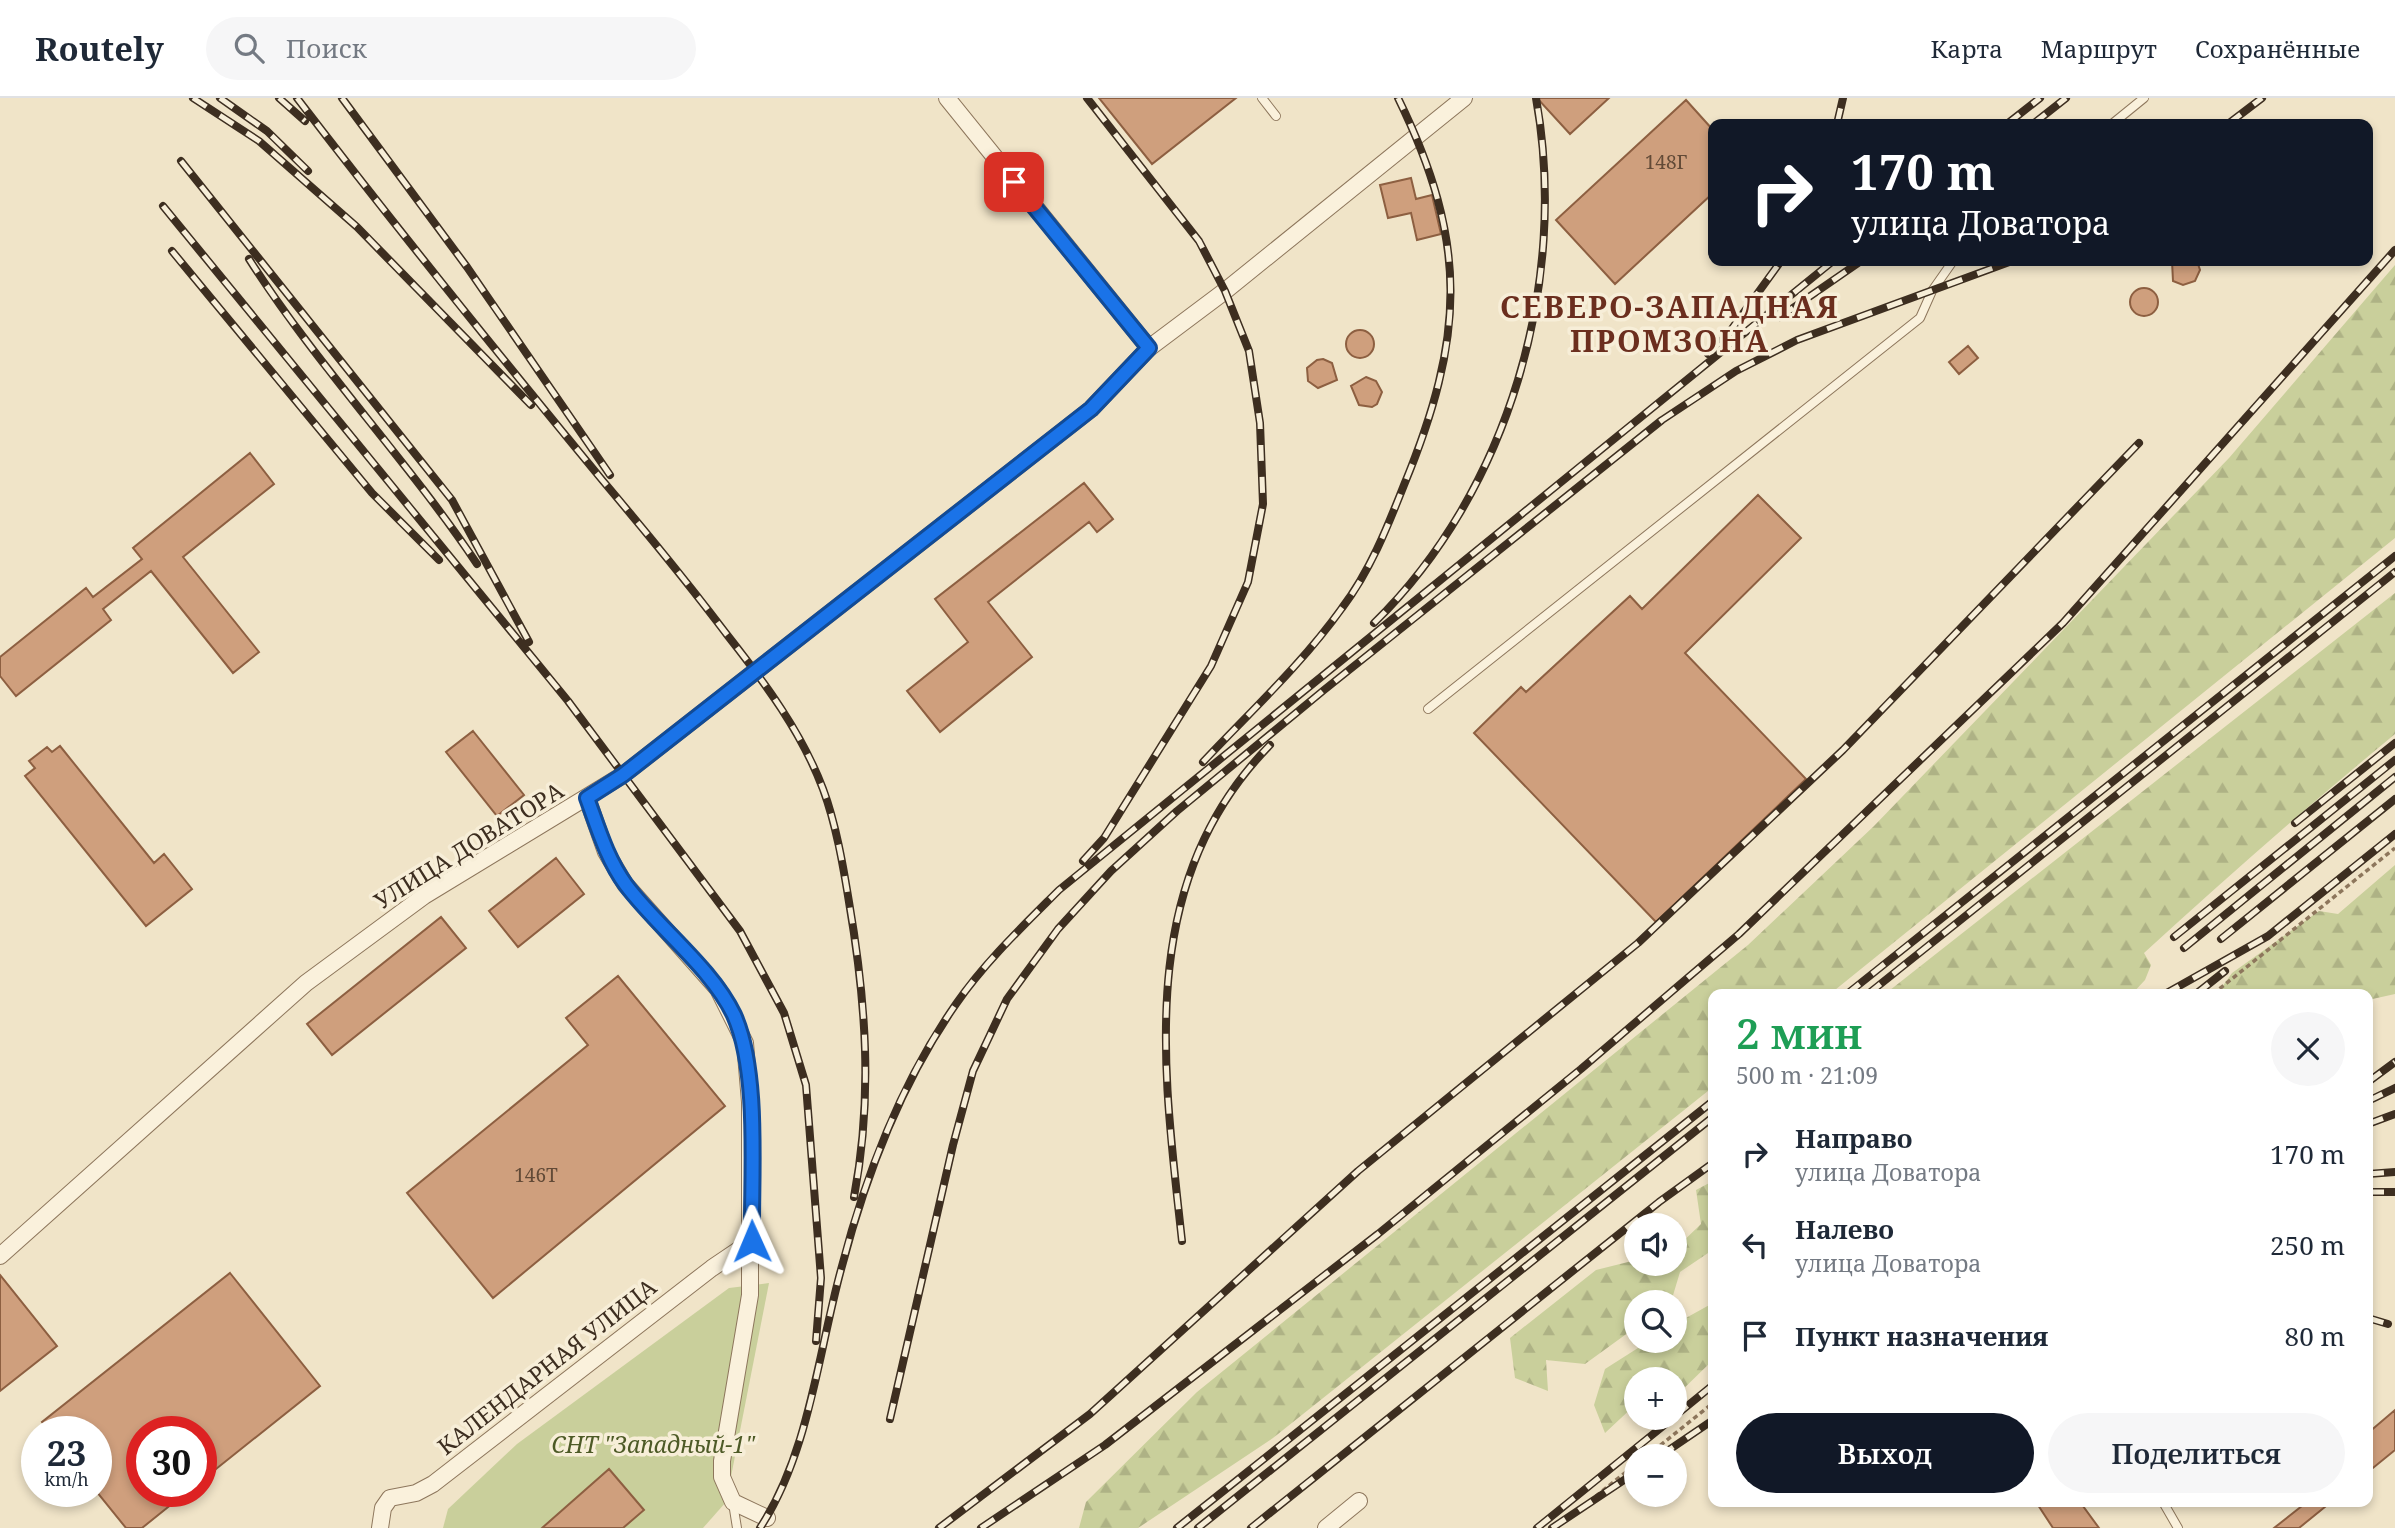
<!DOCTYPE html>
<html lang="ru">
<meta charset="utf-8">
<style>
body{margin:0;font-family:"Noto Serif",serif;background:#f6f6f7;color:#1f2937;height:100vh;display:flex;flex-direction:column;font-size:26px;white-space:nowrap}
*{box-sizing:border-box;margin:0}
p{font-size:23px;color:#747a83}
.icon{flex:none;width:38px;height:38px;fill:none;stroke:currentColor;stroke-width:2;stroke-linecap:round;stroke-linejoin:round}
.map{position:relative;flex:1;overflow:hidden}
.drawer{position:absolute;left:1708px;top:891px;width:665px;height:518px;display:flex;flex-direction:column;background:#fff;border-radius:14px;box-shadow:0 4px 10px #0003}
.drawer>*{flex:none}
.top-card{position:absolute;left:1708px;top:21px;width:665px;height:147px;border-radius:14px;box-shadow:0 4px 10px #0003;background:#111827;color:#fff;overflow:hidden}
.tools{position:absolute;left:1624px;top:1115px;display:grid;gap:14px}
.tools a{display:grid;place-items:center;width:63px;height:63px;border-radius:50%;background:#fff;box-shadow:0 4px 10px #0003;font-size:35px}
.speed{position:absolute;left:21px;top:1318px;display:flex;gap:14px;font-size:35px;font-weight:700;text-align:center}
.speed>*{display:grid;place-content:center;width:91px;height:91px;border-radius:50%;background:#fff;box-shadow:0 4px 10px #0003;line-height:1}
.speed small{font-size:18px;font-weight:400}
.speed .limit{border:10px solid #d22;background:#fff;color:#111}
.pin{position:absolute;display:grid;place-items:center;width:60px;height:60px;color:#fff;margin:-30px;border-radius:14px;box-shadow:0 4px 10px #0006}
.me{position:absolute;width:77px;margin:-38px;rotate:359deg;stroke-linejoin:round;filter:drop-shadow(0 0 5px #0008)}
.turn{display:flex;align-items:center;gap:24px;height:147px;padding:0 28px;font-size:32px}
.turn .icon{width:91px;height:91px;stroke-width:2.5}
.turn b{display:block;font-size:49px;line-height:60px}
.round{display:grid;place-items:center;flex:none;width:74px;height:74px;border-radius:37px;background:#f6f6f7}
.overview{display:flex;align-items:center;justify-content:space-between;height:119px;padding:0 28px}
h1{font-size:42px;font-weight:600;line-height:52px;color:#1e9e55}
.primary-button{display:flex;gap:14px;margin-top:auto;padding:14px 28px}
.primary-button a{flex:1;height:80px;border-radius:42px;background:#111827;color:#fff;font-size:28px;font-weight:600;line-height:80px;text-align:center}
.primary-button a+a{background:#f6f6f7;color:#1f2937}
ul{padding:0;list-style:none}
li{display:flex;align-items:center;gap:21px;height:91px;padding:0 28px}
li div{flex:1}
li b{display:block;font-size:26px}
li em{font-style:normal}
header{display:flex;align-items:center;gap:42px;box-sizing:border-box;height:98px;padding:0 35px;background:#fff;border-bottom:2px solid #e0e1e3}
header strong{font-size:33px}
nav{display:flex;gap:38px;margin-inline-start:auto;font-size:24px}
.search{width:490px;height:63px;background:#f6f6f7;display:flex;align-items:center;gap:18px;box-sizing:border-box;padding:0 24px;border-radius:38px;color:#747a83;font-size:26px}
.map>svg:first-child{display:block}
.forest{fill:url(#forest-firs)}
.green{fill:#c9cf9b}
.building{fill:#cf9f7d;stroke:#8d5f41;stroke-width:2}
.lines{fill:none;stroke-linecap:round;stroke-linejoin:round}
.lane-casing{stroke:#8d765c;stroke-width:10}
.street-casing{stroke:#8d765c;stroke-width:18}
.path{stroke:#8d765c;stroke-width:3.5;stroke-dasharray:5 3.5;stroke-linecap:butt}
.lane{stroke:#faf1dc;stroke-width:8}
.street{stroke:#faf1dc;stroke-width:16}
.rail-casing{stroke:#3d2e20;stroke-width:8}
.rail{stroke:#f7eed8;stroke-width:5;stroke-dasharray:16;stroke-linecap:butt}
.route-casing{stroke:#114b97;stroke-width:18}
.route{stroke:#1a73e8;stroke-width:12}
.labels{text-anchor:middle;stroke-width:7;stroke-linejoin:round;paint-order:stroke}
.number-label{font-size:19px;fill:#624a37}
.street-label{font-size:23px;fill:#3d2e20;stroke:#f7eed8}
.park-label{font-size:23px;font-style:italic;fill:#4d5a26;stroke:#f7eed8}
.district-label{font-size:30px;font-weight:bold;letter-spacing:2px;fill:#6b2e1e;stroke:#f7eed8}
</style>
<header>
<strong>Routely</strong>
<div class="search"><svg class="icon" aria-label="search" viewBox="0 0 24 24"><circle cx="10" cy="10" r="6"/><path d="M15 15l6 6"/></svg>Поиск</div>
<nav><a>Карта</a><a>Маршрут</a><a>Сохранённые</a></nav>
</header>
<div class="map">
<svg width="2395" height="1430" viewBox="0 0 2395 1430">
<defs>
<pattern id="forest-firs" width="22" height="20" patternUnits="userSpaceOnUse" patternTransform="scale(1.75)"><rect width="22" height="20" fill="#c9cf9b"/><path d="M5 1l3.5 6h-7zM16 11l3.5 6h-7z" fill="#aeb285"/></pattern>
</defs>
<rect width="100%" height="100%" fill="#f0e4c8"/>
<path class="forest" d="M2395,167V440L1830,896H1713V989L1273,1340L1138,1430H1079L1086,1404L1197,1294L1748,847L1874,728L2229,360Z
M2395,495V636C2309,707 2226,780 2144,855L2151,867L2145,882L2132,896H1885Z
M2395,767V896L2368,902V896H2217L2232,875L2319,813L2338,816Z
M1713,1083V1155L1711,1153L1680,1174L1671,1204H1636V1229L1585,1266L1546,1262L1548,1293L1515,1280L1510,1240L1596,1172L1636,1162V1166H1675V1151L1701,1126L1696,1092Z
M1713,1205V1262L1675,1299V1281H1636V1306L1605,1335L1594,1307L1605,1271L1649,1243L1675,1242V1226Z"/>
<path class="green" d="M769,1185L726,1404L703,1430H443L448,1411L517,1346L729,1190Z"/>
<path class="building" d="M1099,0H1236L1152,66Z
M1537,0H1609L1570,36Z
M1686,2L1713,32V95L1615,186L1556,122Z
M1411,80L1416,101L1432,97L1441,136L1417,142L1411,115L1388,120L1380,87Z
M2172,163H2197L2200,172L2195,183L2183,187L2173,183Z
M2130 204a14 14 0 1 1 28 0a14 14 0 1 1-28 0Z
M1346 246a14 14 0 1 1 28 0a14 14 0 1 1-28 0Z
M1968,248L1978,260L1959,276L1949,264Z
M1323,261L1332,265L1337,282L1318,290L1308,283L1307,270L1317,262Z
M1366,279L1376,283L1382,294L1377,306L1372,309L1359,307L1351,288Z
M250,355L274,386L183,459L259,554L233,575L151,473L103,511L111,522L16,598L0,578V559L86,490L93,499L142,461L133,450Z
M1084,385L1113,421L1097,434L1089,424L988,504L1032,559L940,634L907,593L968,544L935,501Z
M1758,397L1801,440L1685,555L1806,681L1656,824L1474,635L1521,589L1526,594L1630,498L1642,511Z
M473,633L524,697L497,718L446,654Z
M60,648L154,765L164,756L192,791L146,828L25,678L35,670L29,663L47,649L52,654Z
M556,760L584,796L518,849L489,813Z
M441,819L466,850L332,957L307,926Z
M618,878L725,1008L493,1200L407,1095L588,947L566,920Z
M230,1175L320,1288L201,1383V1334H142V1393H188L142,1430H126L96,1393V1334H49L42,1324Z
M0,1177L57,1248L0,1293Z
M2395,1312V1352L2368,1374V1335Z
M609,1371L644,1412L623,1430H542Z
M2036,1404H2080L2099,1430H2053Z
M2307,1404H2331L2299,1430H2274Z"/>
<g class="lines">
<defs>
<path id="lane" d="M1262,0L1276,18
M2112,26L2144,0
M1428,611L1920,220L1932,193L1953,163
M2163,1404L2178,1430
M733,1405L737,1430"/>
<path id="street" d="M947,0L1149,250
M587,700L606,754L625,786L718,891L745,945L750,1004V1197L722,1363V1379L733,1404L767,1420
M0,1158L306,885L424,798L623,677L1091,311L1149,250L1225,193L1464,0
M380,1430L383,1410L390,1400L416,1395L433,1386L712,1170L752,1143
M1326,1430L1359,1403"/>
</defs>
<use href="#lane" class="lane-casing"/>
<use href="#street" class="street-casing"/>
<path class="path" d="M2213,896L2395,750
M1647,1358L1713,1305
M1556,1430L1636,1366"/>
<use href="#lane" class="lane"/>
<use href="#street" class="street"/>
<defs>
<path id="rail" d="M193,0L259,43L357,129L531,307
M220,0L267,33L308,73
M279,0L305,23
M297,0C396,129 499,257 603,383C646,434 688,485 728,538C765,585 802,635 823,691C836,726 843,767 849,804C866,904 873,999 854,1099
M342,0L467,169L610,377
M1837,26L1843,0
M2007,26L2040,0
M2033,26L2066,0
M2228,26L2262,0
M181,63L452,402L529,544
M163,108L568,603L740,833L784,915L806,987L821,1180L816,1243
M172,153L372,395L439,462
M249,161C317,268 406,360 477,466
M1780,219L1861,163
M1708,256L1728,236L1781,163
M1374,525C1509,393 1569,184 1536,0
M1203,664C1250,614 1302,566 1342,510C1370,473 1387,430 1404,387C1465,239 1469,145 1398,0
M2295,725L2395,645
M1083,763L1104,740L1211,568L1248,484L1263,406L1260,325L1249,253L1225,193L1199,143L1087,0
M2174,839L2395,662
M2221,841L2395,701
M2184,850L2395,679
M1847,896L2395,458
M1868,896L2395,474
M2165,896L2268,838L2395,736
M2196,896L2225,873
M2368,984L2395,964
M2368,1003L2395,990
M2368,1026L2395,1016
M2368,1076L2395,1074
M2368,1094H2395
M1182,1143C1163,969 1135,785 1270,647
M2368,1220L2388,1226
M1675,1318L1713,1287
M890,1321L953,1047L973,973L1007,901L1058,831L1111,773L1177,713L1324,592L1662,322L1736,273L1797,242L2012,163
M1660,1358L1713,1322
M760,1430C810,1353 818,1254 842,1168C866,1076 901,985 956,906C985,864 1023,828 1059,792L1833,163
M939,1430L1090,1316L1358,1073L1638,845L1843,652L2139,345
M981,1430L1105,1347L1378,1136L1581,971L1739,836L2063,525L2395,152
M1177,1430L1713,1003
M1198,1430L1713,1019
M1251,1430L1659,1104L1713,1065
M1537,1430L1673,1320
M1552,1430L1636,1374"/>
</defs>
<use href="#rail" class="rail-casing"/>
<use href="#rail" class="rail"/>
</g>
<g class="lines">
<defs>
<path id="route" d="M752,1143C751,1079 760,975 734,917C711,869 658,830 626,787C607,761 598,730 587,700L623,677L1091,311L1149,250L1014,84"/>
</defs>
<use href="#route" class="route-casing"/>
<use href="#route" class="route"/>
</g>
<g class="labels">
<g class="number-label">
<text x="1666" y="71">148Г</text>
<text x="536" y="1084">146Т</text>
</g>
<g class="street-label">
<text transform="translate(469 748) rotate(-32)" y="8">УЛИЦА ДОВАТОРА</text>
<text transform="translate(547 1269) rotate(-38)" y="8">КАЛЕНДАРНАЯ УЛИЦА</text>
</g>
<g class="park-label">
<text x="653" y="1355">СНТ "Западный-1"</text>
</g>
<g class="district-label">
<text x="1670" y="220">СЕВЕРО-ЗАПАДНАЯ<tspan x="1670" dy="34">ПРОМЗОНА</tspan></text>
</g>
</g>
</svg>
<div class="tools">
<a><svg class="icon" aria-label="sound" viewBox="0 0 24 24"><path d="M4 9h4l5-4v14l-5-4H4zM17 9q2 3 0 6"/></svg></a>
<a><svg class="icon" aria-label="search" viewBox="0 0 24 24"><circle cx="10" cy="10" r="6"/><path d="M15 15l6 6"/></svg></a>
<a>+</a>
<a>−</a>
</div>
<div class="speed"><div>23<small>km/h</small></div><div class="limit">30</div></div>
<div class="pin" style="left:1014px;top:84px;background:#d93025"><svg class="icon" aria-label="arrive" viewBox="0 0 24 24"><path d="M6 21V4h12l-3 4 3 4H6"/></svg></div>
<svg class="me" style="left:752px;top:1143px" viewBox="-20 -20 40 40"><path d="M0-17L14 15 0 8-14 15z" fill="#1a73e8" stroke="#fff" stroke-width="4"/></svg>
<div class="top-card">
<div class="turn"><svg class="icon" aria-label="right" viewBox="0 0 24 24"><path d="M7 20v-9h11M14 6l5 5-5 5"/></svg><div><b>170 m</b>улица Доватора</div></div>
</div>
<section class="drawer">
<div class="overview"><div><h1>2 мин</h1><p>500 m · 21:09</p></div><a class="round"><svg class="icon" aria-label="close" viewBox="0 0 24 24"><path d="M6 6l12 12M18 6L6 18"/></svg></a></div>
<ul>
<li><svg class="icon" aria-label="right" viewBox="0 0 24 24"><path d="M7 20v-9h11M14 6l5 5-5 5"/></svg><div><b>Направо</b><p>улица Доватора</p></div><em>170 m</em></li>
<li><svg class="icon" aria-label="left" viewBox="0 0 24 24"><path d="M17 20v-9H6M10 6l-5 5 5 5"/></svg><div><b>Налево</b><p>улица Доватора</p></div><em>250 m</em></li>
<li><svg class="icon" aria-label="arrive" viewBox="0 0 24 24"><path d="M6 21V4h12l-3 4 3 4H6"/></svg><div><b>Пункт назначения</b></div><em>80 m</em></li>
</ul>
<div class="primary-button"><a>Выход</a><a>Поделиться</a></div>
</section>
</div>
